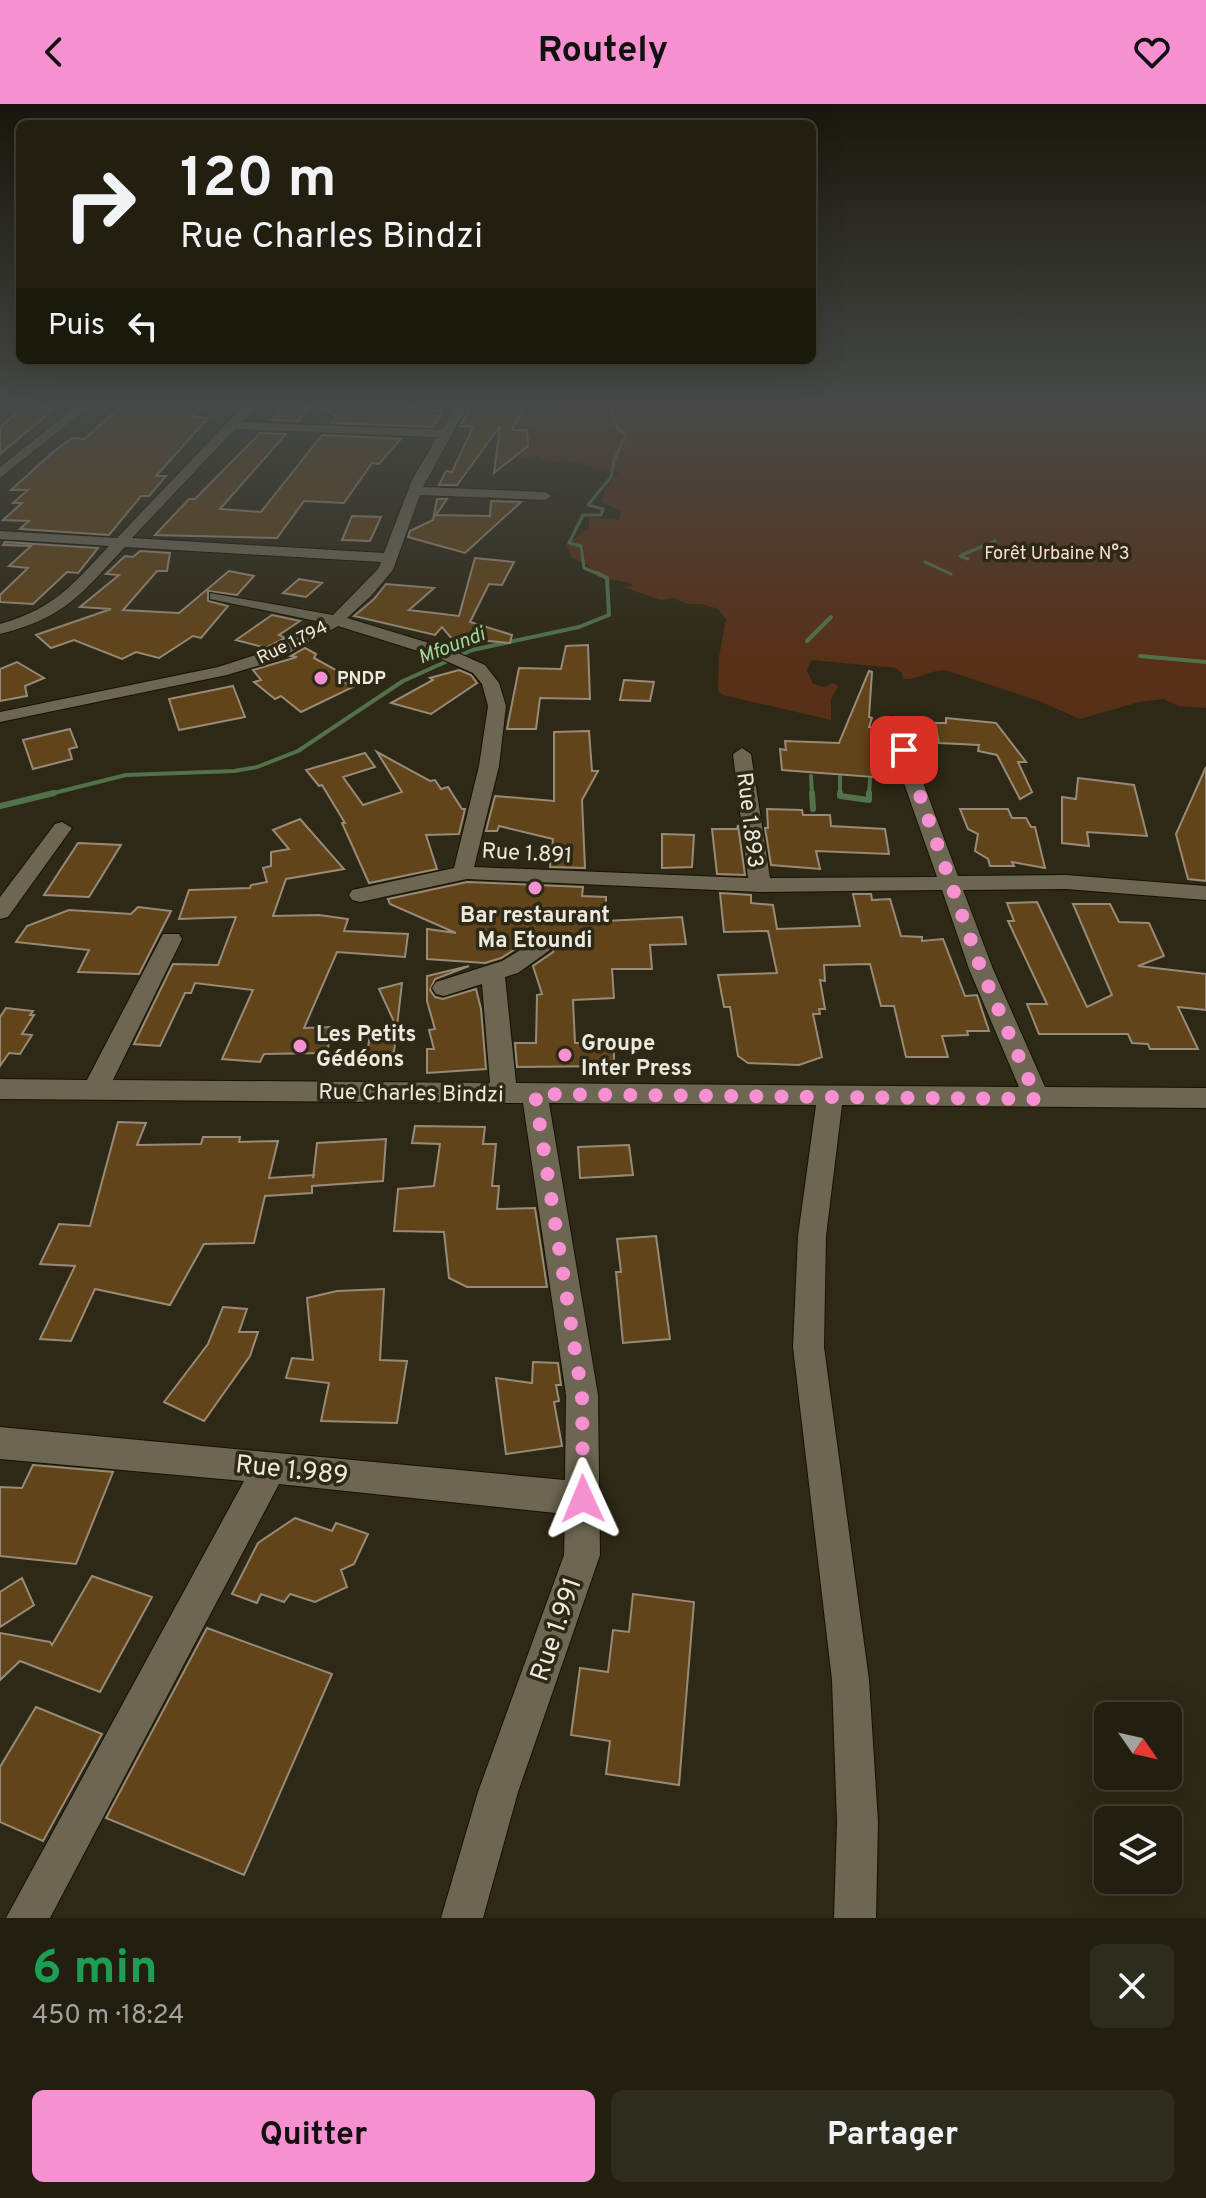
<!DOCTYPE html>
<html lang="fr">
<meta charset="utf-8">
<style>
body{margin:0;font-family:Overpass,sans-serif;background:#2e2c1e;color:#f1f3f6;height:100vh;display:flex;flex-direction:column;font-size:30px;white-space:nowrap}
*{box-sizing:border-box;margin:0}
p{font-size:26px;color:#a2a29f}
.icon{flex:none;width:44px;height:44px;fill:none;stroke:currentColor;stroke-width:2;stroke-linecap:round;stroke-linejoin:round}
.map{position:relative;height:1814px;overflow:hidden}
.panel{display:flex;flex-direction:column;background:#221f10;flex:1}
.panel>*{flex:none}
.guide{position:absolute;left:16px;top:16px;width:800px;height:244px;border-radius:12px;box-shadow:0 8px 32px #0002,0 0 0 2px #3f3d30;background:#221f10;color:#f1f3f6;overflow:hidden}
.needle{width:52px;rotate:124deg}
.tools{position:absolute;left:1094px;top:1598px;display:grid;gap:16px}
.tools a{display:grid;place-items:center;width:88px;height:88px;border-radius:12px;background:#221f10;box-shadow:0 8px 32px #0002,0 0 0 2px #3f3d30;font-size:40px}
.pin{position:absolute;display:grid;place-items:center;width:68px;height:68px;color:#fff;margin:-34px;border-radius:16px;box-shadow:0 4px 12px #0006}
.me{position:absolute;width:88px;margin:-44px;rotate:359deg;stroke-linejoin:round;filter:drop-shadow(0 0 6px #0008)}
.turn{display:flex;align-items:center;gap:28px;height:168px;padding:0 32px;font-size:36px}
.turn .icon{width:104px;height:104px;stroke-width:2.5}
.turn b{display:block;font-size:56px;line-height:68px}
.then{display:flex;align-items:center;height:76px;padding:0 32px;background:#0003;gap:16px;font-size:30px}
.round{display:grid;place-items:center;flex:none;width:84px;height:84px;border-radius:12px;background:#2e2c1e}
.overview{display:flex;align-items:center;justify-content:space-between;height:136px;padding:0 32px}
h1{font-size:48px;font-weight:700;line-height:60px;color:#1e9e55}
.button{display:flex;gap:16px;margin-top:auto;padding:16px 32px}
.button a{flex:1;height:92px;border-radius:12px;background:#f690d0;color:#111;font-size:32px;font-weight:700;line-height:92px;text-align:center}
.button a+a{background:#2e2c1e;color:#f1f3f6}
header{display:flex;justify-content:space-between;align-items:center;height:104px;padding:0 32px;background:#f690d0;color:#111;font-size:36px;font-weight:700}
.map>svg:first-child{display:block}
.green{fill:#583018}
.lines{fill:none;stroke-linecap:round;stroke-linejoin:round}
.stream-far2{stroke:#51724b;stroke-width:3}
.stream-far1{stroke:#51724b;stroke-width:4}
.stream{stroke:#51724b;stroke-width:6}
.building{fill:#614419;stroke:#998a78;stroke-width:2}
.minor-casing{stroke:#161202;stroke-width:2}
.minor{fill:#6c6652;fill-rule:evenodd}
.route{stroke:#f690d0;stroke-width:14;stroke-dasharray:0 25.2}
.poi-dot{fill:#f690d0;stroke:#2e2916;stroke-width:3}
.labels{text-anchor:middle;stroke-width:7;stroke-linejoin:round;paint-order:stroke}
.far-park-label{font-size:18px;fill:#fcddcd;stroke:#2e2916}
.far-street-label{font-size:18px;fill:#ece9dd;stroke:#2e2916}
.far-poi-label{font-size:18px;font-weight:bold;fill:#ece9dd;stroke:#2e2916;text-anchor:start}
.far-water-label{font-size:20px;font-style:italic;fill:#a2d799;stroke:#2e2916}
.street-label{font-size:22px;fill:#ece9dd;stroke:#2e2916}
.poi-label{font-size:22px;font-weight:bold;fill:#ece9dd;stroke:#2e2916;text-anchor:start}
.near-street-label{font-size:26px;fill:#ece9dd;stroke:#2e2916}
</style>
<header><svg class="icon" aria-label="back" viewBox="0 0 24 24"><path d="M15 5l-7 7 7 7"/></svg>Routely<svg class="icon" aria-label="heart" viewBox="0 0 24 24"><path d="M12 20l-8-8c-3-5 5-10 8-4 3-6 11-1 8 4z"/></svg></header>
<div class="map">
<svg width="1206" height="1814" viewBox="0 0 1206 1814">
<rect width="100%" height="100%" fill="#2e2916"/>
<path class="green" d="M573,301H1206V604L1179,602L1163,595L1139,598L1080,615L1039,597L945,566C929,566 919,576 903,575L902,569L896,564L811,556L807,567L813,580L825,583L833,579L838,582L831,595V616L723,591L718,587L719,553L726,515L718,505L702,500H688L673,494L661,496L623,483L632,482L630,479L598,473L588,461L572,454L566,440L589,424V413L619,416L621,407L602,398L606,384L619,368L562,356L550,358L537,352L519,355L518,349L526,330L537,326L515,324L519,313C536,307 561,316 573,301Z"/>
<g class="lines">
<path class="stream-far2" d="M968,455L960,452L995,437
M925,458L951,470
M601,471L584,464L581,442L569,439L583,411H601L603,405L588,401L611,373L614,356L626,331L617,324L609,301"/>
<path class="stream-far1" d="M807,537L831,513
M1140,552L1206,558
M811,672L812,691
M840,673V691
M46,691L126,671L234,667L257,663L298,647L403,577L472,546L579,523L609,511L607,474L597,469
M869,691L870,675"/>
<path class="stream" d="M812,689L813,705
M840,689V692L869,696V689
M0,702L54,689"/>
</g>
<path class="building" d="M26,301L54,305L0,350V323Z
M123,301H205L192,313L208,314L156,372H166L149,392H141L109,431L20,425L29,417L3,416L22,399H13L28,386H11L53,348L72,334L84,335Z
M286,301H312L298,317L272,316Z
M322,301H414L413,303H420L418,306L442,307L433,323L332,319L336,313Z
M472,301H525L512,326H527L528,342L494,369L500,322L457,381H439L446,367L452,368L473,323L460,322Z
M260,329L286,330L220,405L261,408L322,331L401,335L379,360L372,359L344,399L304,397L277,434L155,431L189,395H195Z
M437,395H447L436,411L490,412L491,397L521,398L465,449L408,433L410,427L433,416Z
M352,412L381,413L370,437L342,436Z
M5,438L98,444L78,469L67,468L33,500L0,498V491L28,464L9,462L31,442L3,441Z
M140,447L170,449L167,467H157L123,506L179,509L229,467L254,472L237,491L208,487V497L228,502L201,534L193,532L159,554L136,548L122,555L74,536L51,544L36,531L111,505L80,503L119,471L106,470L125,452L133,453Z
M475,454L514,458L502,481L489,480L470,518L512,531L510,539L466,535L464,530L460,538L452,535L442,523L435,531L354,512L374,495L386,480L434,484L409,506L459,512Z
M299,475L322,479L306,493L283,489Z
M272,511L300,517L279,531L285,534L266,544L236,536Z
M588,541L590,595L540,594L536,625H507L519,564L561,565L566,542Z
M305,544L316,550L314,554L345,571L338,575L353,583L301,608L281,592L275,595L254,578L261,576L253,566L297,553L291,552Z
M17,558L44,574L25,582L27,592L0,597V565Z
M459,566L471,571L477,579L431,610L391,599L433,576L430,574Z
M869,567L872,568L869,613L872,614L869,623H881L899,675L782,666L780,645L786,646L785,637L839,639Z
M624,576L654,578L650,597L620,596Z
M233,582L245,613L179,626L169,595Z
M946,614L996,619L1026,658H1018L1032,688L1020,695L997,651L978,647L979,641L939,639L935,619H946Z
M70,625L77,643L69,645L72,655L33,665L23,636Z
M589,627L592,667H598L582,696L585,764L550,763L553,735L499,722L497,727H486L495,692L554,697V628Z
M377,648L430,677L435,676L441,685L448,683L462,705H465L459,730L426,731L437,765L369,779L342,719H345L322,681L319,682L306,666L365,649L375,663L343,673L363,701L402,688Z
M1206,663V777L1188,775L1176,730Z
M1078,674L1134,681L1147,732L1087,728L1089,742L1062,739V693L1076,695Z
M767,705L802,706L803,711H830L831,722L885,725L889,750L816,747L820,765L771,761L765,724H768Z
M960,705H1008L1012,714H1026L1031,723H1035L1045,764L1012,758L1014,762H990L988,755L975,747L978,730L968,725Z
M300,715L344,765L286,775L273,812L319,811L348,815L344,827L408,830L405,853L337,848L304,924L332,923L327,949L264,950L260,958L222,955L253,886L195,879L191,889H185L160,942L134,940L173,860L218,861L236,813L179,815L189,786L250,784L251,781L267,778L263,764L271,762V748L289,745L273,726Z
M738,721L745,771L717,770L712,725H737Z
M662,730L694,731L692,763L662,764Z
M78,739L121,741L89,793L44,791Z
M467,778L583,783L582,792L606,793V817L682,813L686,840L650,841L652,865H612L614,894L573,896L575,939H614V962L517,963L515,939H536L537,891L542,890L533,862L553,848L556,839L551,833L540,830L501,854L485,859L427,855V825L456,829L390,800L388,795Z
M720,789L751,791V799L773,801L777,825L860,822L853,790H871L872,796L890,795L901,832L922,833V837L943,835L965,892L977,891L989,927H967L968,931L942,932L948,953H906L894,902H881L870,860L824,861L825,877L820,876L825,905H819L820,910H813L822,953L799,961L748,959L738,952L730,903H724L718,871L777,869L768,827L724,828Z
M1037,798L1087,903L1112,891L1073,800H1110L1119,818L1149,819L1164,852L1138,862L1206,870V906L1178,903L1198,945H1150L1148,940L1132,939L1128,930H1039L1027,900H1047L1008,817H1014L1007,799Z
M138,803L171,807L139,870L78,868L89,846L16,838L27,822L69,806L131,810Z
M469,862L435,875L430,886L435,893L443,895L476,885L481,905L486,965L427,969V945H434L429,926L435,925L427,897V872Z
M402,879L394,948L367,950L371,924L396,922L379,885Z
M6,904L33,907L30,911H34L22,930L32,931L20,950L9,949L0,962V913Z
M118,1018L146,1019L137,1041L201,1040L203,1033H240L239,1038L278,1037L269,1074L314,1071L313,1074L317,1039L386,1035L383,1077L312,1082V1089L265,1092L254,1139L204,1140L170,1201L95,1185L71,1237L40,1235L75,1162L40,1160L59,1120L90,1122Z
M415,1022L485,1023L483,1040H496L492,1082H499L497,1105L535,1104L547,1183H467L449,1174L444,1128L394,1127L398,1085L434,1082L440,1040L412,1039Z
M629,1041L633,1071L580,1074L578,1043Z
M656,1132L670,1235L623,1239L616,1168H621L617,1135Z
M384,1185L380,1256L407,1257L397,1319L321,1317L329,1279L286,1274L292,1254L313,1256L307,1194L337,1187Z
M223,1203L247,1205L239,1228H258L250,1252L204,1317L164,1298L208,1240Z
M533,1258L558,1259L561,1281H556L559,1297L554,1298L562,1342L506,1350L496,1274L532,1279Z
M33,1361L113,1368L76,1460L0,1452V1383L22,1384Z
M295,1414L332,1427L336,1419L368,1430L354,1460L341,1466L347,1483L315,1498L290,1490L284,1498L261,1490L257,1499L232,1490L258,1439Z
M92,1472L152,1493L100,1588L20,1557L0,1576V1529L50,1538L52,1541Z
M22,1474L34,1501L0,1523V1488Z
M633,1490L694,1498L679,1681L606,1670L610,1637L571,1631L580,1564L608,1568L613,1526L629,1528Z
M207,1524L332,1570L244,1771L106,1714Z
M36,1603L102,1630L43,1737L0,1718V1663Z"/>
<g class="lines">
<defs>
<path id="minor" d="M78,301H91L0,374V363Z
M244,301H257L242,318L442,326L456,301H468L423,383L545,388L552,392L545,396L420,391L393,466L371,492L347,514L449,545L485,561L499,579L506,602L499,662L474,763L748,774L733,650L742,644L751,650L770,774L937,773L882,617L891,612L900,617L958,772L1066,771L1206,782V796L1066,785L963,786L993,865L1045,983L1206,984V1004L842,1001L826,1132L824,1243L869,1576L878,1718L876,1814H834L837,1718L832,1576L793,1243L798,1132L816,1001L549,999L598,1291L600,1451L518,1688L483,1814H441L478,1688L564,1451L565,1410L279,1380L50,1814H6L244,1377L0,1355V1323L565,1376L566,1291L523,999L0,995V975L87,976L163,830H179L182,835L113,976L490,979L482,880L444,892L436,890L432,884L436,878L502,857L542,833L550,836L553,841L550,846L518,869L505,873L516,979L1019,983L969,865L942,786L760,788L467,775L360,798L352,796L349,791L352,786L454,764L479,662L488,602L482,580L473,569L437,553L338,522L277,556L227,571L0,618V608L218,563L265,548L321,518L210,495V489L333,511L378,465L381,458L125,443C81,490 65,514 0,530V520C55,504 71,482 109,442L0,435V427L117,434ZM235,325L437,333L412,376L384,449L132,434Z
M62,718L72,724L8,813L0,815V793L55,720Z"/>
</defs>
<use href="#minor" class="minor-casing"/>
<use href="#minor" class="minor"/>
</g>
<linearGradient id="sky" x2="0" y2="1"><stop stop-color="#19170c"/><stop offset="0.54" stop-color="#464947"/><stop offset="1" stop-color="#464947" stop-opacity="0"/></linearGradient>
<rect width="1206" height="555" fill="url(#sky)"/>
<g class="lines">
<path class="route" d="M583,1395L582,1291L535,990L1037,995L981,865L904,646"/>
</g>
<g class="poi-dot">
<circle cx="321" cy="574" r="8"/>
<circle cx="535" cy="784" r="8"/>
<circle cx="300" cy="942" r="8"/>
<circle cx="565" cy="951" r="8"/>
</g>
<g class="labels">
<g class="far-park-label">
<text x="1057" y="455">Forêt Urbaine N°3</text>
</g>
<g class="far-street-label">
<text transform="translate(292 538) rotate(-26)" y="6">Rue 1.794</text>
</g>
<g class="far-poi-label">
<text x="337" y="580">PNDP</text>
</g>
<g class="far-water-label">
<text transform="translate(451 541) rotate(-21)" y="7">Mfoundi</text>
</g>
<g class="street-label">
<text transform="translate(751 716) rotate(83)" y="8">Rue 1.893</text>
<text transform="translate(527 748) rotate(3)" y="8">Rue 1.891</text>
<text transform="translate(411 988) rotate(1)" y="8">Rue Charles Bindzi</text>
</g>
<g class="poi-label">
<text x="535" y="818" text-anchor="middle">Bar restaurant<tspan x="535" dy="25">Ma Etoundi</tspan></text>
<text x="316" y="937">Les Petits<tspan x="316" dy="25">Gédéons</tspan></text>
<text x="581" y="946">Groupe<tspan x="581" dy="25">Inter Press</tspan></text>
</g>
<g class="near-street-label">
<text transform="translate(292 1365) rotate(6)" y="9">Rue 1.989</text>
<text transform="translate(555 1525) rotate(-71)" y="9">Rue 1.991</text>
</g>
</g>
</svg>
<div class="tools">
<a><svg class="needle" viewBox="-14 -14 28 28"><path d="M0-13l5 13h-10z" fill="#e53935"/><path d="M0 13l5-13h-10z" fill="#a2a29f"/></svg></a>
<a><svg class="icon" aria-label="layers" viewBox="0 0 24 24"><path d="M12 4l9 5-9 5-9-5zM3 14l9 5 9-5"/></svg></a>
</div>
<div class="pin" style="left:904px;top:646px;background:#d93025"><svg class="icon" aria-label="arrive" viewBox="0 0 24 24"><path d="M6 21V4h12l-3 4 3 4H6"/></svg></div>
<svg class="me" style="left:583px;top:1395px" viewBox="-20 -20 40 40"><path d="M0-17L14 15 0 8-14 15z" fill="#f690d0" stroke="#fff" stroke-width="4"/></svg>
<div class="guide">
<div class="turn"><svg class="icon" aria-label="right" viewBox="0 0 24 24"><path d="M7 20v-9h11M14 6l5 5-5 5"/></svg><div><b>120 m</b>Rue Charles Bindzi</div></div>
<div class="then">Puis<svg class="icon" aria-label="left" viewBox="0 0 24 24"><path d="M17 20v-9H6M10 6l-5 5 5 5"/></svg></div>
</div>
</div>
<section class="panel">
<div class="overview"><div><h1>6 min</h1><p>450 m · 18:24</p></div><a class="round"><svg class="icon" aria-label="close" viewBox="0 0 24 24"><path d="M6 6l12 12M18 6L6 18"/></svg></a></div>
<div class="button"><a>Quitter</a><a>Partager</a></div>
</section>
